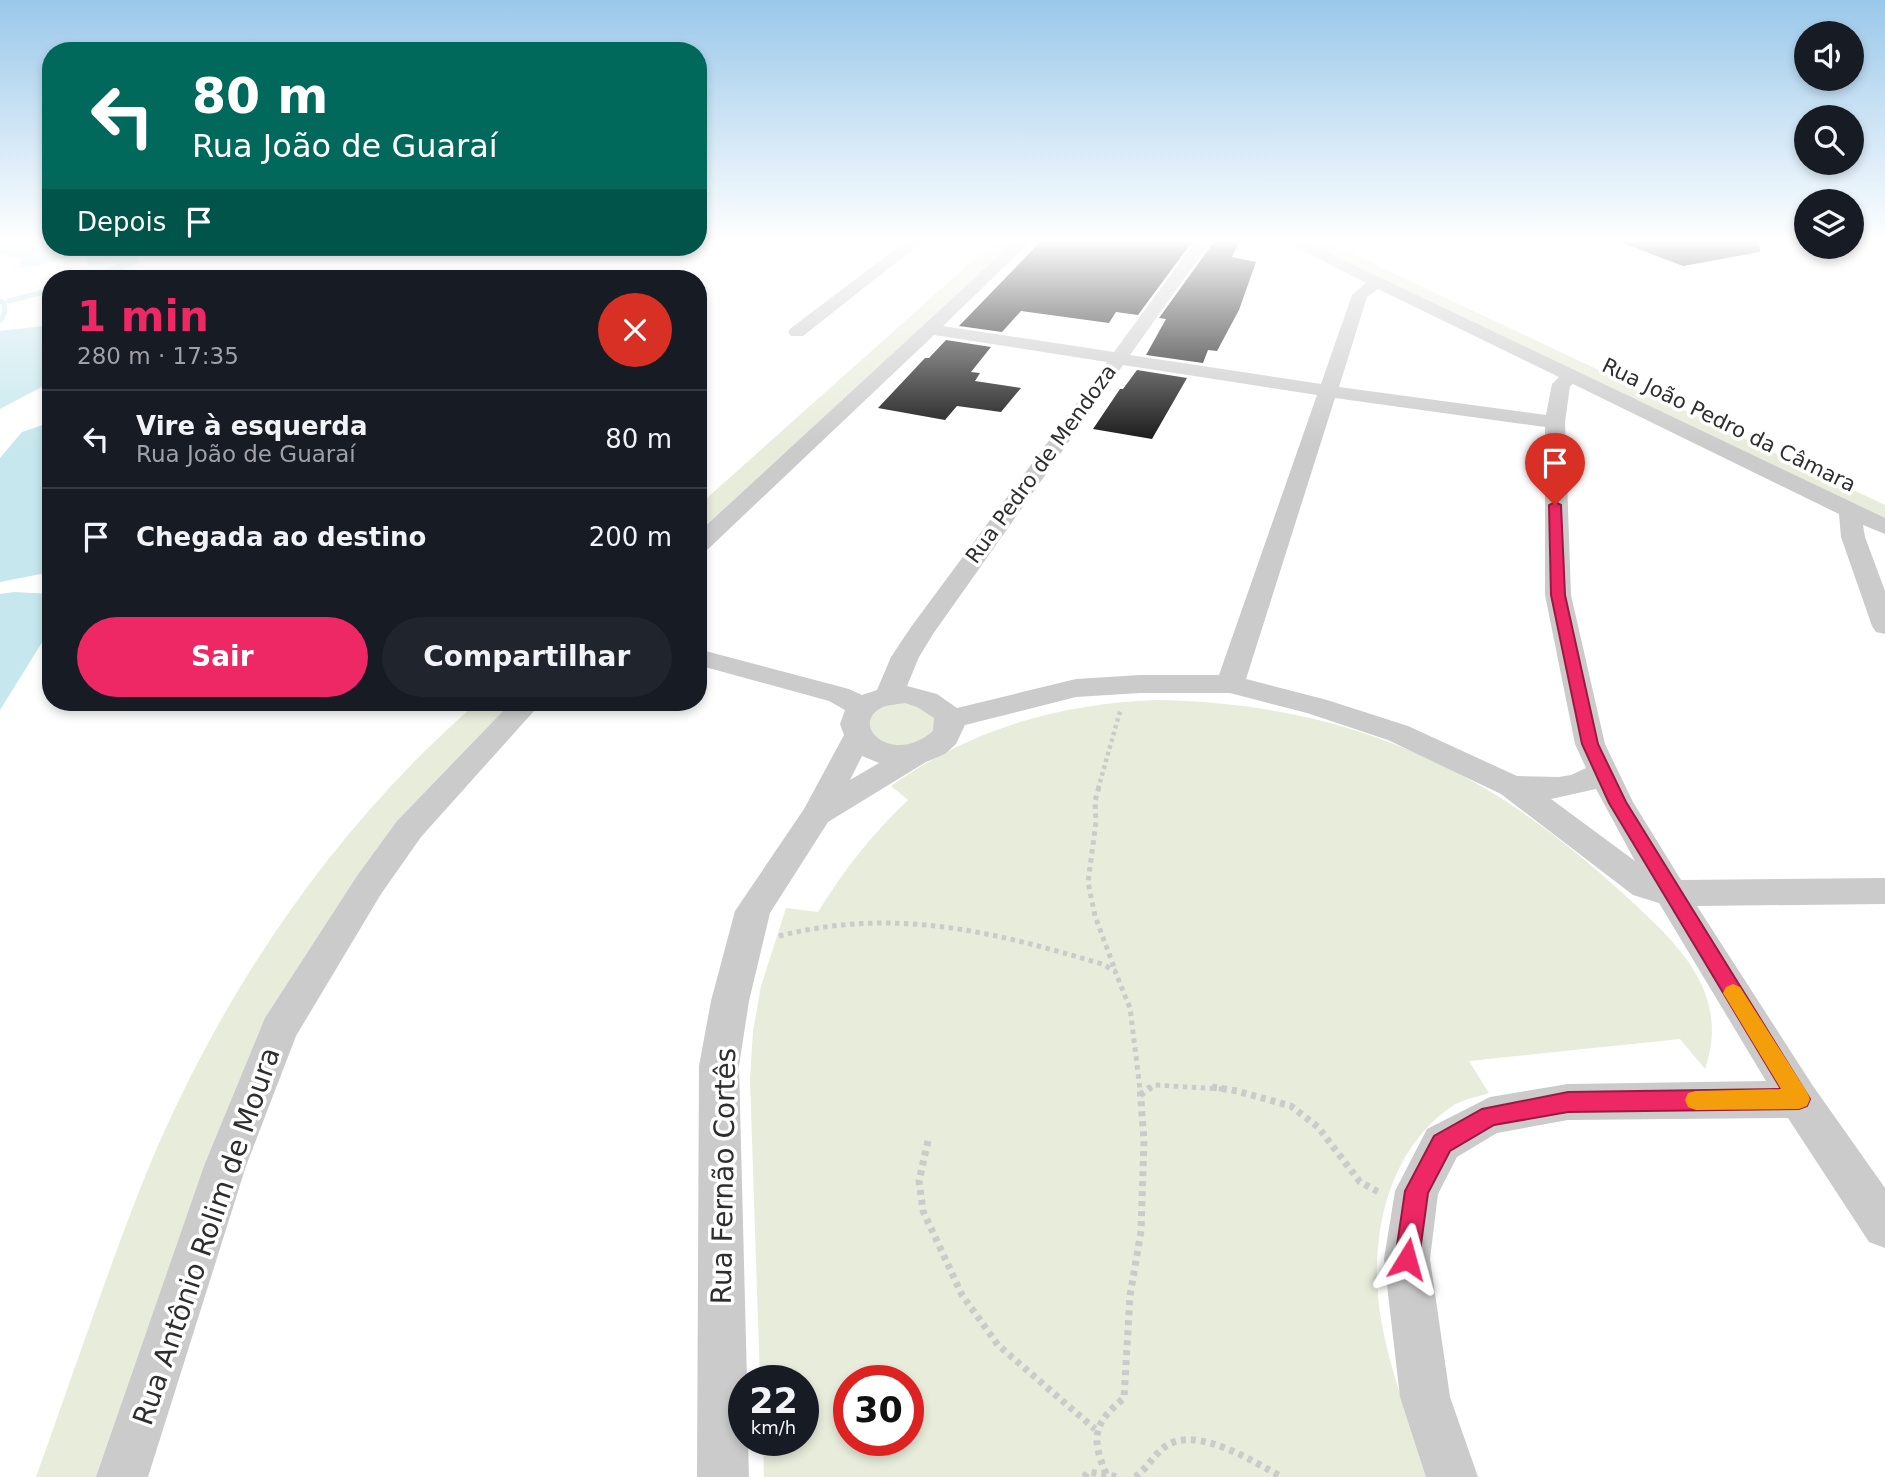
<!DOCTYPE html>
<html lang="pt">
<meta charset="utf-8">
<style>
body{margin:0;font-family:"DejaVu Sans",sans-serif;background:#20242c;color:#f1f3f6;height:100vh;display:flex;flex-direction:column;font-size:26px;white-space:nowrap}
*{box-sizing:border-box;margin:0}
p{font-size:23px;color:#9ea1a6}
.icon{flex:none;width:38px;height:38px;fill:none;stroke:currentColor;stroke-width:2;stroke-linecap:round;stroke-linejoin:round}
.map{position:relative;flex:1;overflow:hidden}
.details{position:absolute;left:42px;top:270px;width:665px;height:441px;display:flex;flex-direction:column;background:#171b24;border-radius:28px;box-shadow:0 4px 10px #0003}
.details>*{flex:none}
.banner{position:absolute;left:42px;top:42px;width:665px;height:214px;border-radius:28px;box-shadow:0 4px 10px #0003;background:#00695c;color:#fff;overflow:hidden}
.buttons{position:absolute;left:1794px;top:21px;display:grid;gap:14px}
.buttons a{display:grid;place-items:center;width:70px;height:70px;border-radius:50%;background:#171b24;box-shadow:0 4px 10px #0003;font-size:35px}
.speed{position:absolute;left:728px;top:1365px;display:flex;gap:14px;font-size:35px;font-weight:700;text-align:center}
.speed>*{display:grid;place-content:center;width:91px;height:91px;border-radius:50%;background:#171b24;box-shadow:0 4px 10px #0003;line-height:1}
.speed small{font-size:18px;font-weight:400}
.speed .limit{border:10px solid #d22;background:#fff;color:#111}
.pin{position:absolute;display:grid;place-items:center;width:60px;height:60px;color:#fff;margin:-72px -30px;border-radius:50% 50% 50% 0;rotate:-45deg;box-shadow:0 0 7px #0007}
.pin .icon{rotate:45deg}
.me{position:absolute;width:77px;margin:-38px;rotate:8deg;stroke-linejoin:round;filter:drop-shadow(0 0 5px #0008)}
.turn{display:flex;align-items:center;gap:24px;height:147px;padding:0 35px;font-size:32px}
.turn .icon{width:91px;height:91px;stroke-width:2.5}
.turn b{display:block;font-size:49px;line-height:60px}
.then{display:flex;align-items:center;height:66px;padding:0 35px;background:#0003;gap:14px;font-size:26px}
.round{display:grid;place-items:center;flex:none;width:74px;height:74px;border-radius:37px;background:#20242c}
.summary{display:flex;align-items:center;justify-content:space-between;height:119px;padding:0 35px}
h1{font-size:42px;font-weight:700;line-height:52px;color:#ee2765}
.primary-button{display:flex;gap:14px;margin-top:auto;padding:14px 35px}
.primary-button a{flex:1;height:80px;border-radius:42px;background:#ee2765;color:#fff;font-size:28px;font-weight:700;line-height:80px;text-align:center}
.primary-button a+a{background:#20242c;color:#f1f3f6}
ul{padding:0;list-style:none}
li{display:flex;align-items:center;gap:21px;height:98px;padding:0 35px;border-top:2px solid #363941}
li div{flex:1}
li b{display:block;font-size:26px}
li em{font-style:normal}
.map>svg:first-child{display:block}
.green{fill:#e8ecdb;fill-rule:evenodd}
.water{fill:#c6e7ed}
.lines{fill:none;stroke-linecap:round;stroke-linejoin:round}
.stream{stroke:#c6e7ed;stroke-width:5}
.building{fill:#151515}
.path-far2{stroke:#cbcbcb;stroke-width:4.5;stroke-dasharray:3.5 3.5;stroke-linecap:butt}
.path-far1{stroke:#cbcbcb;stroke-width:5;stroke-dasharray:4.5 4.5;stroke-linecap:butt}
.path{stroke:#cbcbcb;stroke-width:7;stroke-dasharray:5 5;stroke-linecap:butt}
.minor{fill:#cbcbcb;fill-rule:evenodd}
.route{fill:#ee2765;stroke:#9b1942;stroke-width:2}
.slow{fill:#f59e0b}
.labels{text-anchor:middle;stroke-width:7;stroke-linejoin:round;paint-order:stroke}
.far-street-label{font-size:21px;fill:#2e2e2e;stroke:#fff}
.near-street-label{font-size:28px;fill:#2e2e2e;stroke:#fff}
</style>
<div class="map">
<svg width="1885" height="1477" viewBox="0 0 1885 1477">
<rect width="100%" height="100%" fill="#fff"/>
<path class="green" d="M997,239H1019L698,534V506Z
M1299,239H1321L1885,505V521Z
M910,700L939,716L937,734L903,749L868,737L866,715L872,708Z
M1156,700C1224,701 1289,710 1354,730C1464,764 1545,822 1628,898C1679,945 1731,993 1705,1069L1680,1039L1469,1061L1489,1093C1478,1097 1464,1099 1454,1105C1385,1150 1368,1243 1381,1319C1390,1373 1411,1425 1428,1477H764L763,1440H803V1381H760L750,1079L753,1031L761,986L786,908L818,912C844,870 872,834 908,800L891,786C971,729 1058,704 1156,700ZM849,1381H908V1440H849Z
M478,702H516C420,790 351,881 284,992L100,1477H36C70,1383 102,1287 138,1194C211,1008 327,832 478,702Z"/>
<path class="water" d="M0,239H51V247H150L140,252L138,264L98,278H82L115,265L112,263L89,266L85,254C62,255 43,267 19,268L21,259L0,254Z
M51,325V382L0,409V331Z
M51,422V572L0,582V458L22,432Z
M14,592L51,594V628L0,710V594Z"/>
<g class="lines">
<path class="stream" d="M0,301L4,303L5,311L1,320
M9,301L51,290"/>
</g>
<path class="building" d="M1043,239H1168L1192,242L1138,315L1116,312L1109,323L1021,311L1002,332L959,326Z
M1216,239H1241L1232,257L1256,262L1239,310L1217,351L1208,350L1203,363L1146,355L1166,319L1159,318Z
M1620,239H1759L1760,252L1683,266L1620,242Z
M946,340L991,347L971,372L980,373L975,381L1021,388L1001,412L957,406L945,420L878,408L925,358H929Z
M1137,370L1187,378L1152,439L1093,429L1120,389H1123Z"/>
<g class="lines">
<path class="path-far2" d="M1098,789L1121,708"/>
<path class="path-far1" d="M1099,787L1095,801L1096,822L1088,882L1095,916L1115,970
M779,936C894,907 991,931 1102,964L1115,971L1130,1008L1140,1089
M1148,1089L1154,1085L1224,1089"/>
<path class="path" d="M1212,1087L1237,1091L1291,1106L1318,1127L1360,1182L1382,1194
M1140,1095L1151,1087
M928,1141L919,1181L923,1211L962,1295L998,1345L1095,1429
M1106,1474C1091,1437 1093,1424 1124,1398L1130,1296L1141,1231L1144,1141L1140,1087
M1084,1477L1088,1472L1120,1477
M1135,1477C1147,1469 1154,1454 1166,1446C1197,1425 1254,1462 1282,1477"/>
<path class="minor" d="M909,239H926L803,336H791L788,332L791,328Z
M1017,239H1033L943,326L1114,352L1197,239H1212L1130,355L1321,384L1352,295L1366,283L1280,239H1299L1885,518V534L1863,525L1865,537L1885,591V634L1876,632L1872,626L1841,537L1839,514L1573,384L1570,386L1565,422L1571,595L1605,744L1633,802L1681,880L1885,878V904L1697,906L1813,1086L1885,1188V1248L1869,1242L1788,1118L1568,1120L1497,1133L1457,1157L1438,1194L1430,1259L1450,1397L1478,1477H1426L1400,1397L1384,1259L1395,1191L1427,1129L1490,1097L1568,1084L1766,1081L1659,903L1633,895L1501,794L1388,740L1307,713L1230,693H1140L1076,697L965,725L956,744L945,754L926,762L828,822L770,913L749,1001L739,1066L747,1381H744V1440H748L749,1477H697L699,1066L711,1001L735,911L804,809L844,735L840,724L845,710L829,701L698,665V649L849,689L862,695L877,690L891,657L911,627L1107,362L934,335L706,551L698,553V533ZM1378,289L1559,377L1552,384L1546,415L1339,387L1367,297ZM1123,365L1317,395L1219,675H1140L1076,679L957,708L937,694L907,686L919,657L933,634ZM1335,398L1545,427V595L1575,744L1586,768L1571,775L1559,777L1517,776L1408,726L1327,700L1246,679ZM905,703L917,707L934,718L933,731C892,767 847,724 883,707C889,705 898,704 905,703ZM862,756L879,763L850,780ZM1596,789L1635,861L1551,799Z
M512,702H542L421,837L381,894L296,1036L246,1166L148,1477H96L204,1166L265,1018L357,876L397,821Z"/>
</g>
<linearGradient id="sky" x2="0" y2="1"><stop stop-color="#9ac8ea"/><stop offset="0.54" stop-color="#fff"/><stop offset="1" stop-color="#fff" stop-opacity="0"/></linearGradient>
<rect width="1885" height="446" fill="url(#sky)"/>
<path class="route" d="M1555,502L1561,505L1565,595L1598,744L1626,802L1810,1099L1807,1106L1799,1109L1568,1112L1494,1125L1450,1151L1428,1193L1419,1259L1416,1268L1407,1271L1399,1268L1395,1259L1405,1191L1434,1136L1482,1109L1568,1092L1781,1089L1609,803L1582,744L1551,595L1549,505Z"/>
<path class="slow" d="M1733,984L1740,987L1807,1092L1810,1099L1807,1106L1799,1109L1696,1110L1688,1107L1685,1100L1688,1093L1696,1091L1781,1089L1723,993L1726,987Z"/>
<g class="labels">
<g class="far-street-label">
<text transform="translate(1729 425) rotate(26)" y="7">Rua João Pedro da Câmara</text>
<text transform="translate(1041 464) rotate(-54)" y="7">Rua Pedro de Mendoza</text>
</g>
<g class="near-street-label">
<text transform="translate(723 1176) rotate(-89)" y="10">Rua Fernão Cortês</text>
<text transform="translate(206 1236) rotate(-71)" y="10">Rua Antônio Rolim de Moura</text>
</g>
</g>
</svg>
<div class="buttons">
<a><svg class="icon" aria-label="sound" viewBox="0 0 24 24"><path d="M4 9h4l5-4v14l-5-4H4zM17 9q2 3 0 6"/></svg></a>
<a><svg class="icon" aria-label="search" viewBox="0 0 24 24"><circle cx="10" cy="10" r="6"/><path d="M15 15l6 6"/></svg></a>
<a><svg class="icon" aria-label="layers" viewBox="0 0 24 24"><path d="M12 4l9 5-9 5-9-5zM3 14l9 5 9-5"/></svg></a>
</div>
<div class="speed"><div>22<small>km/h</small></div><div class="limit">30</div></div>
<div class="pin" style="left:1555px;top:505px;background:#d93025"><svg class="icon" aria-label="arrive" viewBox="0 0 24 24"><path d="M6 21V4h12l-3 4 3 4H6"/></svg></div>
<svg class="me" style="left:1407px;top:1259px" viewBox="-20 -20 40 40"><path d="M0-17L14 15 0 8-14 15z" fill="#ee2765" stroke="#fff" stroke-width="4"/></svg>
<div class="banner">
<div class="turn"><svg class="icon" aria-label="left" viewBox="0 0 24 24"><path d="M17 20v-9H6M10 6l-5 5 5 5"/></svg><div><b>80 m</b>Rua João de Guaraí</div></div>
<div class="then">Depois<svg class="icon" aria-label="arrive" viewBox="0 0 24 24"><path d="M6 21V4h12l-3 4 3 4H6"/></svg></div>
</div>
<section class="details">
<div class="summary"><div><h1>1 min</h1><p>280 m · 17:35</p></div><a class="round" style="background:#d93025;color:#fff"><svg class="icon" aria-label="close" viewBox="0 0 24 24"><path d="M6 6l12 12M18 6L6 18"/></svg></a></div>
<ul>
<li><svg class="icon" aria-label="left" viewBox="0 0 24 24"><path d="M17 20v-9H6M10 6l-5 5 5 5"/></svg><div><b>Vire à esquerda</b><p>Rua João de Guaraí</p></div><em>80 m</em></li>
<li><svg class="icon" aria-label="arrive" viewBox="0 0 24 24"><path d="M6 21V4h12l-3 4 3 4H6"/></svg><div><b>Chegada ao destino</b></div><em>200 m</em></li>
</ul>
<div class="primary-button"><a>Sair</a><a>Compartilhar</a></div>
</section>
</div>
